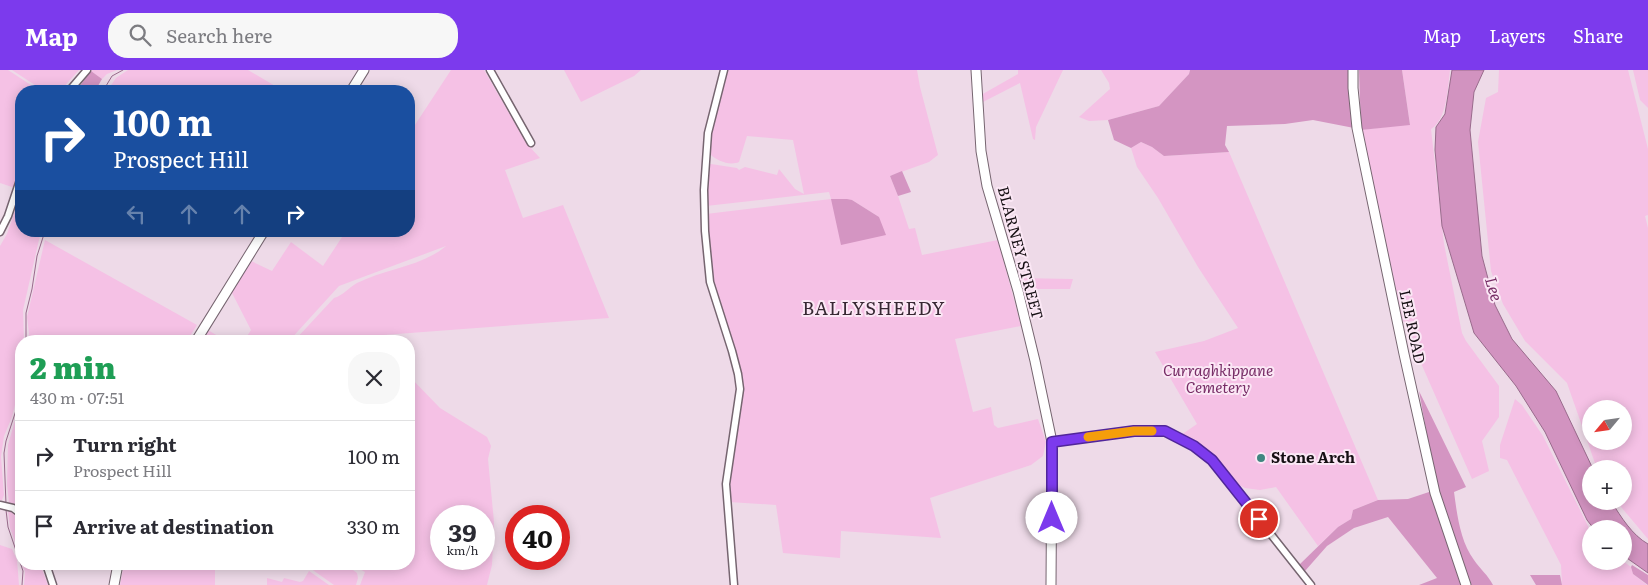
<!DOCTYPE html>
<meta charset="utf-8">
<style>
body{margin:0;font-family:Literata,serif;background:#f7f7f7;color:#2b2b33;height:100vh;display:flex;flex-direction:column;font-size:19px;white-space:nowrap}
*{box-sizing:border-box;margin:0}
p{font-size:16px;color:#7c7c81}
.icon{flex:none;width:28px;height:28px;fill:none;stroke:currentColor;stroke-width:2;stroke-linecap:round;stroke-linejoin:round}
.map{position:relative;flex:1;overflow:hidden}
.panel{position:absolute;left:15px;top:265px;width:400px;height:235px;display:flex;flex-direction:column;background:#fff;border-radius:20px;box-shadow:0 2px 12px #0003}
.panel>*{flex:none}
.hud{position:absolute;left:15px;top:15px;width:400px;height:152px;border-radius:20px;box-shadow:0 2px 12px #0003;background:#1a4fa0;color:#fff;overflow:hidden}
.needle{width:32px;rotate:241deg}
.controls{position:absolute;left:1582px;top:330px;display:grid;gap:10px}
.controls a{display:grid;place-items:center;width:50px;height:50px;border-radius:50%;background:#fff;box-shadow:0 2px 12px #0003;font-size:25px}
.speed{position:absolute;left:430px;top:435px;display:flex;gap:10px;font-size:25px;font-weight:700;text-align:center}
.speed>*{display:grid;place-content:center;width:65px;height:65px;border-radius:50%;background:#fff;box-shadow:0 2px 12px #0003;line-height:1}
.speed small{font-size:12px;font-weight:400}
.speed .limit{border:8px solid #d22;background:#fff;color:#111}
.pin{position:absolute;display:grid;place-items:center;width:42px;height:42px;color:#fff;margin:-21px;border:2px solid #fff;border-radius:50%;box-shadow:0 1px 5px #0007}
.me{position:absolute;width:55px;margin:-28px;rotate:0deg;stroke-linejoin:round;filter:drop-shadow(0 0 4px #0008)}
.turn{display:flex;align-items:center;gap:18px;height:105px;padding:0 15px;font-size:22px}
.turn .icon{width:65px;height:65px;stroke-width:2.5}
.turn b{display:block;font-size:35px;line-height:42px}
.lanes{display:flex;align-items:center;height:48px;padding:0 15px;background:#0003;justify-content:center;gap:25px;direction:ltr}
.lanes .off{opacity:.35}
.round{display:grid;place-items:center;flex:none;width:52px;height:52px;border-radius:20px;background:#f7f7f7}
.overview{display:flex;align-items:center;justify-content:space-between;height:85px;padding:0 15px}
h1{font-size:30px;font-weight:800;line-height:38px;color:#1e9e55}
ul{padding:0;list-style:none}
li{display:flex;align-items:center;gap:15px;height:70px;padding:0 15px;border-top:1px solid #e1e1e2}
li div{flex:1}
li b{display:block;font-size:19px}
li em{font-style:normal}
header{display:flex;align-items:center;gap:30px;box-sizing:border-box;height:70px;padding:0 25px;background:#7c3aed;color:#fff}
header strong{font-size:24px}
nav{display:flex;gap:28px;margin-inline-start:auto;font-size:18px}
.search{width:350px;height:45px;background:#f7f7f7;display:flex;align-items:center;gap:12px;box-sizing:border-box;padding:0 18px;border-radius:20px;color:#7c7c81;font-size:19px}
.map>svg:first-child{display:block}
.green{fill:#f5c1e5;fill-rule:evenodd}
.forest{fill:#d495c2}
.water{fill:#d293c0;stroke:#996b8c}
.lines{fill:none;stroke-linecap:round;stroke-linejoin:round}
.stream{stroke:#996b8c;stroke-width:1}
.street-casing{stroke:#766570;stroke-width:9}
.secondary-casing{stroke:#766570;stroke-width:11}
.street{stroke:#fff;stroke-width:6}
.secondary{stroke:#fff;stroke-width:9}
.route-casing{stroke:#51269a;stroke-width:12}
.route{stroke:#7c3aed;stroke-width:9}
.slow{stroke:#f59e0b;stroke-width:9}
.poi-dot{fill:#3f8680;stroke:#fbe7f5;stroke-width:2}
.labels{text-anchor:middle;stroke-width:4;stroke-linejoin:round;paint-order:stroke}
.street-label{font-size:15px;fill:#150f13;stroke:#fbe7f5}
.park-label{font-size:15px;font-style:italic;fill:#772c66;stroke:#fbe7f5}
.poi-label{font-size:15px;font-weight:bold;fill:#150f13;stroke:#fbe7f5;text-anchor:start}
.water-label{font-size:16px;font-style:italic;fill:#762c65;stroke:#fbe7f5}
.quarter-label{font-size:18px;letter-spacing:1px;fill:#372833;stroke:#fbe7f5}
</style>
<header>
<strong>Map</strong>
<div class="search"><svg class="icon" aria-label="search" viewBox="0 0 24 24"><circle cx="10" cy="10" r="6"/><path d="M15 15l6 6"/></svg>Search here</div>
<nav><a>Map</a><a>Layers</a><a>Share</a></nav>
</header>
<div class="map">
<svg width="1648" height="515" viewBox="0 0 1648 515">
<rect width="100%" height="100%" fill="#eedae8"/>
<path class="green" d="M0,0H8L40,21H21V94L15,118L0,113Z
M12,0H79L60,21H44Z
M93,0H117L107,4L102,9L91,1Z
M128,0H248L277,17L275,21H107L116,8Z
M451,0H484L527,74L540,88L505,100L523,148L563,135L609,248L370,266L374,271H294L334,228C344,225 348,218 357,213C385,199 423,196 446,176L339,216L289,271H244L251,260L231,221L249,190L272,201L291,172L323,196L346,161H409V64Z
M564,0H641L634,6L581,32Z
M725,0H917L920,17L938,85L929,92L890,106L898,126L909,159L915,158L922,185L998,170L1021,256L955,269L973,342L991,337L994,355L998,358L1038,349L1046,372L1043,386L1031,395L930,428L941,468L841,461L840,488L783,483L776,435L729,432L728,415L743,315L741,303L712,212L706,144L831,129L829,122L706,136L708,95L711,94L737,98L739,100L745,97L777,105L779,99L795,119L804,124L793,70L747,66L739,92C730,96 717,91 710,84L711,59ZM832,129L852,130L879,147Z
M1018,0H1063L1036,57L1035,70L1033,69L1020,13L983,32L981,25L1018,4Z
M1101,0H1190L1189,4L1159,36L1108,50L1089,51L1079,47L1110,19L1109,13Z
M1402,0H1450C1448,16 1447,50 1431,59L1444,174L1462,263L1466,271L1499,316V347L1482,371L1489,401L1472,409L1413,275L1412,258L1403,251L1361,60L1410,54Z
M1499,0H1628L1648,79V145L1645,146L1648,158V469L1616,431H1624V399H1597L1567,313L1525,271L1503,234L1491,201L1478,72L1486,28L1498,22ZM1591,339H1624V371H1591Z
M1633,0H1648V38L1640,30Z
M1141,72L1152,77L1164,86L1229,82L1378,430L1353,440L1351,449L1338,457L1318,476L1276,417L1260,420L1245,418L1237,414L1220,394L1181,365L1197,354L1155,282L1204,271L1238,258L1198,197L1158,128L1137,97L1131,78Z
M16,138L21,141V161H41L23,240L24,271H21V311L12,347L4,366L1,387L4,425L2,430H0V176L7,164Z
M45,170L197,255L187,271H30L27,247Z
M1018,208L1073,209L1070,219H1022Z
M208,260L226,271H201Z
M409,306L440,338L487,367L491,376L488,389L494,452L492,495L487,515H360L365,502L358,498L354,494H409ZM441,446H484V489H441Z
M21,329V439L9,433L7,415L8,375Z
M1515,329L1522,335L1543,366L1591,462V491H1623L1631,497L1633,504L1647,515H1562L1561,495L1507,390L1500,388V375Z
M8,441L17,444L21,450V489L10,458Z
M0,475L12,479L17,490L19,515H0Z
M22,494H40L48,515H24L25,502Z
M124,494H211L212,497L215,498V515H120Z
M311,494H345L357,503L358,508L356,515H334L310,498Z
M309,501L329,515H267V508L282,512L284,508L300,512L303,511Z"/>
<path class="forest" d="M1190,0H1349V21L1354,58L1313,50L1285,54L1227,56L1225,75L1229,82L1164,86L1152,77L1141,72L1131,78L1114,70L1108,50L1159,36L1189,4Z
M1359,0H1402L1410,55L1361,60Z
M91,1L102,9L95,21H76Z
M902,101L911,122L898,126L890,106Z
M831,129H847L852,130L879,147L886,165L841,175Z
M1419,321L1466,417L1454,422C1457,444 1460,471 1474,490C1480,499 1488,505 1493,515H1470L1437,421Z
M1432,421L1463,515H1419L1437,508L1388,447L1354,458L1327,476L1305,501L1299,495L1338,457L1351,449L1353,440L1378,430L1408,429Z
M1632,495L1648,505V515L1633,504L1631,497Z
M1530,505H1560L1562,515H1536Z"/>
<path class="water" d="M1452,0H1484L1474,22L1470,60L1482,186L1495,235L1512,269L1556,321L1593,399H1591V431H1611C1621,447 1632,465 1648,474V503L1624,486V459H1594L1587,450L1545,362L1516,316L1474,263L1442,156L1435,80L1436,57L1445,44Z"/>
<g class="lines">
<path class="stream" d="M103,21L112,6L123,0
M26,271V243L32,219L37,186L45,161
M6,434L4,383L6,371L21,325
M6,440L8,457L23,501L22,515"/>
<defs>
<path id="street" d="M490,0L531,73
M724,0L708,63L704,120L705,161L710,212L732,281L738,304L740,319L726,414L734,515
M69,21L87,0
M0,162L8,146L21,107
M1052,372L1134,361H1165L1186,371L1212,390L1311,515
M0,435L13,438L21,444
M46,494L53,515"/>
<path id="secondary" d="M976,0L981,81L987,116L1018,221L1035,291L1052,372L1051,515
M1353,0V18L1357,58L1404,284L1435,423L1466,515
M351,21L364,0
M196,271L264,161
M114,515L118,494"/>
</defs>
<use href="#street" class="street-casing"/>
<use href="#secondary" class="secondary-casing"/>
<use href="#street" class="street"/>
<use href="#secondary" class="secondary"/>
</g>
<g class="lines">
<defs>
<path id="route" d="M1052,448V372L1134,361H1165L1194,376L1212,390L1259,449"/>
</defs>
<use href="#route" class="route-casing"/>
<use href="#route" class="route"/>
<path class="slow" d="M1088,367L1134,361H1152"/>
</g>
<circle class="poi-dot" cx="1261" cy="388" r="5"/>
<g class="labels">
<g class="street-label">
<text transform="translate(1020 183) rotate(75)" y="5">BLARNEY STREET</text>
<text transform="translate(1412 257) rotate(78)" y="5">LEE ROAD</text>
</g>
<g class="park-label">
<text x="1218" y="306">Curraghkippane<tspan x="1218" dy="17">Cemetery</tspan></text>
</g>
<g class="poi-label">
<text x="1271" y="393">Stone Arch</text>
</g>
<g class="water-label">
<text transform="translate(1494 219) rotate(74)" y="6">Lee</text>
</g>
<g class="quarter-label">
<text x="874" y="245">BALLYSHEEDY</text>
</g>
</g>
</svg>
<div class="controls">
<a><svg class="needle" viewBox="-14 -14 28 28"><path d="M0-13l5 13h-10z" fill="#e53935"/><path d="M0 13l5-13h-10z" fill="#7c7c81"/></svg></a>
<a>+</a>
<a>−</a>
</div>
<div class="speed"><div>39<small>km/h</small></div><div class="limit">40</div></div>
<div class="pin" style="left:1259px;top:449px;background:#d93025"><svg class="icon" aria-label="arrive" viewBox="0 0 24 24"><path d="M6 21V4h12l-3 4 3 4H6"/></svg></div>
<svg class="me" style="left:1052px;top:448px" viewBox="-20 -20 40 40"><circle r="19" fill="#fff"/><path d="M0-13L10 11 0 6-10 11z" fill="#7c3aed"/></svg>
<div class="hud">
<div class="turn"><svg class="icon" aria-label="right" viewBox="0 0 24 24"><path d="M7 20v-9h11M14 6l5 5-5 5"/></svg><div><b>100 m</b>Prospect Hill</div></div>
<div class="lanes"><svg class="icon off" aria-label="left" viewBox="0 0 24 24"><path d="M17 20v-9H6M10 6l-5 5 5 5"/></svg><svg class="icon off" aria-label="ahead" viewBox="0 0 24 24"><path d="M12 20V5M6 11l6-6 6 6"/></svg><svg class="icon off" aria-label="ahead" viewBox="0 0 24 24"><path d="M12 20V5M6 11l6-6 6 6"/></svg><svg class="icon" aria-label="right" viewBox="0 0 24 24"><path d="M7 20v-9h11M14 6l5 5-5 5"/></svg></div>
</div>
<section class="panel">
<div class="overview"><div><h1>2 min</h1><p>430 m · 07:51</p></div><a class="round"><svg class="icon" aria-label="close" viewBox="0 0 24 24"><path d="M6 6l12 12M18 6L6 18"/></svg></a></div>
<ul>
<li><svg class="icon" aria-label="right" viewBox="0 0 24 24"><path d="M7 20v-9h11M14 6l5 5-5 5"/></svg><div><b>Turn right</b><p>Prospect Hill</p></div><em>100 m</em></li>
<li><svg class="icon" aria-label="arrive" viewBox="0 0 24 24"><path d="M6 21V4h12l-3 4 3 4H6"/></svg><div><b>Arrive at destination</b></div><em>330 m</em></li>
</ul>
</section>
</div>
